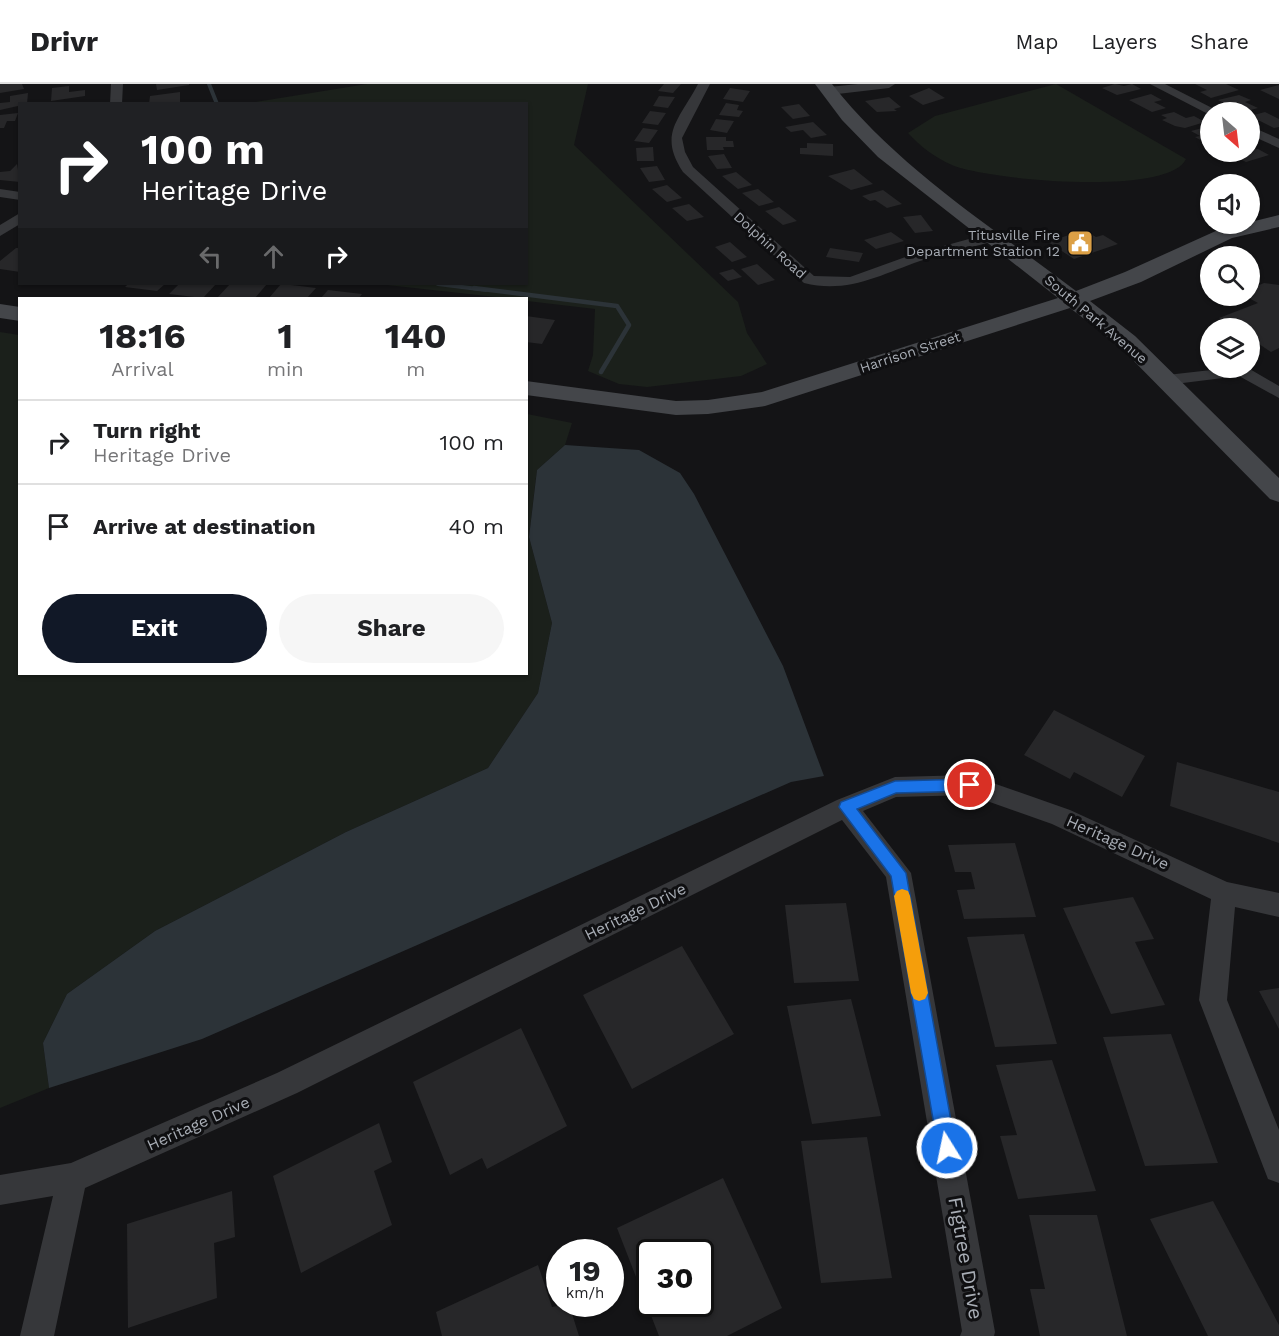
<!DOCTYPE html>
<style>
body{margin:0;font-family:"Work Sans",sans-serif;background:#f6f6f6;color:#202124;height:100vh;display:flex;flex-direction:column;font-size:22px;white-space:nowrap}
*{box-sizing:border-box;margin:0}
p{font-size:20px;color:#757577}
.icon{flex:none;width:33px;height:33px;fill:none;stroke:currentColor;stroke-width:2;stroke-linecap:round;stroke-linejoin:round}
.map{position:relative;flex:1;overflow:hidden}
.side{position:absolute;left:18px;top:213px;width:510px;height:378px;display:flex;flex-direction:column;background:#fff;border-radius:0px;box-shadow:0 2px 4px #0004}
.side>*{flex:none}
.guide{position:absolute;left:18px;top:18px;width:510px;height:183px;border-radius:0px;box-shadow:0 2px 4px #0004;background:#202124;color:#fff;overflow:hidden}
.needle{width:39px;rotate:152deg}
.buttons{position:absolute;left:1200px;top:18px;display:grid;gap:12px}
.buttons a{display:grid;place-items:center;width:60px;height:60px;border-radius:50%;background:#fff;box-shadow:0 2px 4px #0004;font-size:30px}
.speed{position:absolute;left:546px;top:1155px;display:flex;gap:12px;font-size:30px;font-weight:700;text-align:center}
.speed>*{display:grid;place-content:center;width:78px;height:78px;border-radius:50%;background:#fff;box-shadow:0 2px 4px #0004;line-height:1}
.speed small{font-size:15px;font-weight:400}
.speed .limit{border:3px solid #111;border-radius:9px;background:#fff;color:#111}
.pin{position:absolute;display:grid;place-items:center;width:51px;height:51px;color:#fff;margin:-26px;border:3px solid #fff;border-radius:50%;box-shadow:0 2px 6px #0007}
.me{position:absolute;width:66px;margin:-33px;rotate:350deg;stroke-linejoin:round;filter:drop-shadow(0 0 4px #0008)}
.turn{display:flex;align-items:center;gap:21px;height:126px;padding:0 24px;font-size:27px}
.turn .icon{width:78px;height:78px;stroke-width:2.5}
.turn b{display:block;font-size:42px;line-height:51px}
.lanes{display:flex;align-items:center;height:57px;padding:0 24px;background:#0003;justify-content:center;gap:30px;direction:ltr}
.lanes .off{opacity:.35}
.eta{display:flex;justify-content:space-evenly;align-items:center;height:102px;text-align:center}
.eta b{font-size:36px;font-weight:700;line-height:42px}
.primary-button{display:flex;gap:12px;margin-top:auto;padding:12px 24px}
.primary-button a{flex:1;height:69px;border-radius:36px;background:#111827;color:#fff;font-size:24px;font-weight:700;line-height:69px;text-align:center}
.primary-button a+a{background:#f6f6f6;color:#202124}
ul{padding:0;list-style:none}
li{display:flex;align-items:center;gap:18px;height:84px;padding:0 24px;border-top:2px solid #e0e0e0}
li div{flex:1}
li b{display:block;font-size:22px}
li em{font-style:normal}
header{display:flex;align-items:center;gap:36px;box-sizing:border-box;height:84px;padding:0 30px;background:#fff;border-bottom:2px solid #e0e0e0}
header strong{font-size:28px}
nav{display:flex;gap:33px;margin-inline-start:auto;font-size:21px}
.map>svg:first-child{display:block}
.green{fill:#1b201b}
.water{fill:#2c3338}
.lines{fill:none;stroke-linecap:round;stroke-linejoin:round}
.stream-far1{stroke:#2c3338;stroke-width:4}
.stream{stroke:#2c3338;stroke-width:4.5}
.building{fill:#272729;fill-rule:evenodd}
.street{fill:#36373a;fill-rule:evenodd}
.secondary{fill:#44464a;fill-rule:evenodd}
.route{fill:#1a73e8;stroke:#114b97;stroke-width:1.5}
.slow{fill:#f59e0b}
.labels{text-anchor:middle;stroke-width:6;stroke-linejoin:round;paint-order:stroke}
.far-poi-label{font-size:14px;fill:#a7acb4;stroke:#0f0f11;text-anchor:end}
.far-street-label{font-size:14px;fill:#a7acb4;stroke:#0f0f11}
.street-label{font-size:16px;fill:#a7acb4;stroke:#0f0f11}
.near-street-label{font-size:20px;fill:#a7acb4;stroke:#0f0f11}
</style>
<header>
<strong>Drivr</strong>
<nav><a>Map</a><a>Layers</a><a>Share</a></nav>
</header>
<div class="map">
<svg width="1279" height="1252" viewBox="0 0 1279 1252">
<rect width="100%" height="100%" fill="#141416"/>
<path class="green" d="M367,0H588L574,61L738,218L747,249L767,280L741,292L647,303L619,300L588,287L593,271L595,225L527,217L526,214H505L378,200H526V20L250,19Z
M1056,0L1186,75C1169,113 987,96 952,81C934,73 921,63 908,49L935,32Z
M0,248L19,251L20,590H526L527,330L572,339L565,361L537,386L536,393L529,453L552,539L538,609L488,684L346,748L155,847L67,910L43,959L49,1004L0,1024Z"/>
<path class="water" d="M565,361L639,366L680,389L694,410L783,582L824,692L791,698L202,955L49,1004L43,959L67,910L155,847L346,748L488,684L538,609L552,539L529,453L537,386Z"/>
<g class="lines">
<path class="stream-far1" d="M209,0L217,20
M438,200L486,206"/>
<path class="stream" d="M474,204L617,222L629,241L601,288"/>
</g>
<path class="building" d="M0,0H22L24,5L0,9Z
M156,0H189V1L157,6Z
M664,0H681L673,9L658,7Z
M1115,0L1124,2L1132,0L1141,5L1117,11L1102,4Z
M1195,0H1226L1239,6L1211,14L1200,8L1207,6Z
M1279,1V15L1260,6Z
M69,2V8L85,6V12L51,17L52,4Z
M730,4L750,7L743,18L723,15Z
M929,4L945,14L923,21L909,12Z
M180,8V20H149L150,12Z
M28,9L27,20L0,26V19L10,18V12Z
M1151,10L1162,16L1154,18L1166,24L1152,28L1129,16Z
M1239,11L1251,16L1245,18L1258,24L1243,28L1218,16Z
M659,12L675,13L668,24L653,22Z
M889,13L901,23L894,25L897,27L877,28L865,17Z
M726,19L739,21L737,26L743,27L739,33L719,31Z
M799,20L810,32L793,35L781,23Z
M650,27L666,29L658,41L642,39Z
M1174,28L1186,34L1194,32L1205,38L1185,44L1175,42L1162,36L1167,34L1161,31Z
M1265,28L1279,35V43L1274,44L1250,32Z
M18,29L15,37H7L4,44H0V31Z
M716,35L734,37L727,49L710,46Z
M813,38L827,51L811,54L803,46L791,48L785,43Z
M1210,42V57L1204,58L1195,53L1200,52L1191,47Z
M643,44L658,46L649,59L634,57Z
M706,53H726V57H733L734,63H723L724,66H707Z
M807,59L833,60V72L800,70V64H807Z
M653,63L654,77H637L636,64Z
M1258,65L1269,71L1246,78L1226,68Z
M724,70L732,84L717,85L708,72Z
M17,80L20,98L0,96V88L10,87Z
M657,82L665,96L649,98L640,84Z
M854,85L873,100L851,106L828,92Z
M736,88L752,101L738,105L722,92Z
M667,101L682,114L667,118L652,105Z
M758,105L774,118L759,122L742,109Z
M883,106L902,120L887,124L875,116L870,117L862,112Z
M689,120L704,133L687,137L672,124Z
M779,123L797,137L783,141L765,127Z
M921,131L933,147L915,149L903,133Z
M1084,146L1096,153L1103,151L1118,160L1074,175L1048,158Z
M891,148L904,157L876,165L864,156Z
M730,158L747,173L732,178L715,163Z
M16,164H20V188L0,185V177Z
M830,164L863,169L859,178L826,173Z
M757,180L775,196L758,201L741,185Z
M733,185L742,193L728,197L719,189Z
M1264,199L1279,201V264L1271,268L1250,254V244H1235L1219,234L1258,219L1245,212H1250V205Z
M128,200H165L157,207L125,203Z
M179,200H216L203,214L169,210Z
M230,200H267L255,214H217Z
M281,200H283L316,204L307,214H269Z
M328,206L362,210L359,214H321Z
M526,232L555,236L542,260L526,258Z
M1054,626L1145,672L1122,713L1074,688L1070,695L1024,671Z
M1177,678L1279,708V759L1170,722Z
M1015,759L1036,833L964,835L957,806L975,805L971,788H955L948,761Z
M1133,813L1154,855L1135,858L1165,921L1111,930L1063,824Z
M846,819L859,897L794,899L785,821Z
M1024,850L1057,960L995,963L967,853Z
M682,862L734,950L632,1005L583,911Z
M1279,904V945L1259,907Z
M851,915L881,1032L812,1040L787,922Z
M521,944L567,1042L487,1085L482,1074L450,1091L413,998Z
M1171,950L1218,1079L1145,1082L1103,953Z
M1052,976L1096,1107L1018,1115L1000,1052L1017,1051L996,981Z
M379,1039L392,1078L374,1087L392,1141L301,1189L273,1092Z
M867,1053L892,1194L821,1199L801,1057Z
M723,1094L782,1224L727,1252H659L617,1144ZM650,1168H700V1220H650Z
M232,1107L235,1153L214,1159L217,1214L128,1244L127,1140Z
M1213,1117L1279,1241V1252H1208L1150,1135Z
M1029,1131H1097L1127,1252H1040L1030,1205H1045Z
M538,1181L552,1223L569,1220L579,1252H442L436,1228Z"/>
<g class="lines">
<path class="street" d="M111,0H123L122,20H110Z
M698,0H710L682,54L685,68L693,83L814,192L850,193L911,171L987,150L992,149L999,153L997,156C972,164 946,169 920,177C880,191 847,210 804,199L683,88C658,50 679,36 698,0Z
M858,0H895L889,4L829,11L823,7L829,3Z
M1150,0H1165L1220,28L1210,31Z
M1250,42L1279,55V64L1250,51Z
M0,105L20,108V116L0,113Z
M20,129V140L0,152V141Z
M1229,284H1248L1279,302V314L1239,292L1167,301L1159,296L1167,291Z
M970,691L1070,726L1227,798L1279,809V833L1235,823L1227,916L1279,1046V1099L1268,1095L1199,916L1211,815L1052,740L970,711L896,713L863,727L911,789L995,1248L994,1252H960L962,1247L886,793L842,736L297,1009L85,1104L54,1252H20L53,1112L0,1121V1091L71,1079L277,989L837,716L895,693Z"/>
<path class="secondary" d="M815,0H832C898,84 992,143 1076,207L1125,188L1218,146L1279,131V143L1232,154L1141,198L1090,217L1135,252L1279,394V418L1270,415L1119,262L1070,224L765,322L708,330L676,331L526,311V297L676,317L708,316L762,308L1058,214L878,73L842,36Z
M0,220L20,223V237L0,234Z"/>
</g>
<path class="route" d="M970,695L977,701L970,707L896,709L857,725L906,789L956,1064L953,1071L947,1073L940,1071L938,1064L891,792L839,723L841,718L895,697Z"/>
<path class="slow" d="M902,805L908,807L910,812L928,909L925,915L919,917L914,915L911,909L894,812L897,807Z"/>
<defs>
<symbol id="civic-square" viewBox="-11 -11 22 22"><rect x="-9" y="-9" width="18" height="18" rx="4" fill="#dca046" stroke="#0f0f11"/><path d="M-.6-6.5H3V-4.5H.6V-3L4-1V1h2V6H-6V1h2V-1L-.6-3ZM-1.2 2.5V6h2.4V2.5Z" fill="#fff"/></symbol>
</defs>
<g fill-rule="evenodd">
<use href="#civic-square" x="1065" y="144" width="30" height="30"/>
</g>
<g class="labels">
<g class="far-poi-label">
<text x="1060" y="156">Titusville Fire<tspan x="1060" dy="16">Department Station 12</tspan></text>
</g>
<g class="far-street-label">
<text transform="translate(770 161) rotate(42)" y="5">Dolphin Road</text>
<text transform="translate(1096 235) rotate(40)" y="5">South Park Avenue</text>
<text transform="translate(910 268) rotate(-18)" y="5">Harrison Street</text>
</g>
<g class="street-label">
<text transform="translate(1118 758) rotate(24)" y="6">Heritage Drive</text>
<text transform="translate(635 827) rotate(-26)" y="6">Heritage Drive</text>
<text transform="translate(198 1039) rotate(-24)" y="6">Heritage Drive</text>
</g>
<g class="near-street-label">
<text transform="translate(966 1174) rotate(80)" y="7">Figtree Drive</text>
</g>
</g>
</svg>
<div class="buttons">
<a><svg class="needle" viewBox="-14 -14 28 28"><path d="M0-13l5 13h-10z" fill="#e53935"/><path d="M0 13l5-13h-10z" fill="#757577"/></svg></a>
<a><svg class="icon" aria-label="sound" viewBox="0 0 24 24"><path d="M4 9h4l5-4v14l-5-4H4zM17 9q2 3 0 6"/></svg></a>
<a><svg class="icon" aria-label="search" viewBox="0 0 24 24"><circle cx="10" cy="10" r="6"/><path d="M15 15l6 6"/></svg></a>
<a><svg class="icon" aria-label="layers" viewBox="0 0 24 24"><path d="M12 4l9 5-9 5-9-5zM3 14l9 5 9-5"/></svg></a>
</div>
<div class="speed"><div>19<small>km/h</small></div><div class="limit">30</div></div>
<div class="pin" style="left:970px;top:701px;background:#d93025"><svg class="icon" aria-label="arrive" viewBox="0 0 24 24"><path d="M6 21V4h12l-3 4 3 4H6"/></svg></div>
<svg class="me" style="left:947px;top:1064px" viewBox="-20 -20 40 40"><circle r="17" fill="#1a73e8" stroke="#fff" stroke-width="3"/><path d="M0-11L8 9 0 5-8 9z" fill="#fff"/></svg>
<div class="guide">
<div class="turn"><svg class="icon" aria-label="right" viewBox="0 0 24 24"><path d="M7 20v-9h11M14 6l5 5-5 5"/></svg><div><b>100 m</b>Heritage Drive</div></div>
<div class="lanes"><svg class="icon off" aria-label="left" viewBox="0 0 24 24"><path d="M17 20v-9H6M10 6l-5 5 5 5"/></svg><svg class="icon off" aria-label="ahead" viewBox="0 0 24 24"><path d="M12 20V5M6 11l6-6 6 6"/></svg><svg class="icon" aria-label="right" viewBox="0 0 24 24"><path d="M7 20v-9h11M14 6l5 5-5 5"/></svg></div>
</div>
<section class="side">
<div class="eta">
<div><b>18:16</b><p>Arrival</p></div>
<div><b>1</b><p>min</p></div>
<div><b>140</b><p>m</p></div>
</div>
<ul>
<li><svg class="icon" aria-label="right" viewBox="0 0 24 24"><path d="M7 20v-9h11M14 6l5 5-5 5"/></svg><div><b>Turn right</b><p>Heritage Drive</p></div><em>100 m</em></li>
<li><svg class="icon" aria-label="arrive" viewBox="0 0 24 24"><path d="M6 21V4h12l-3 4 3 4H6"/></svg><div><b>Arrive at destination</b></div><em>40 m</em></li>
</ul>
<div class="primary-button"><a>Exit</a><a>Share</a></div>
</section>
</div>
